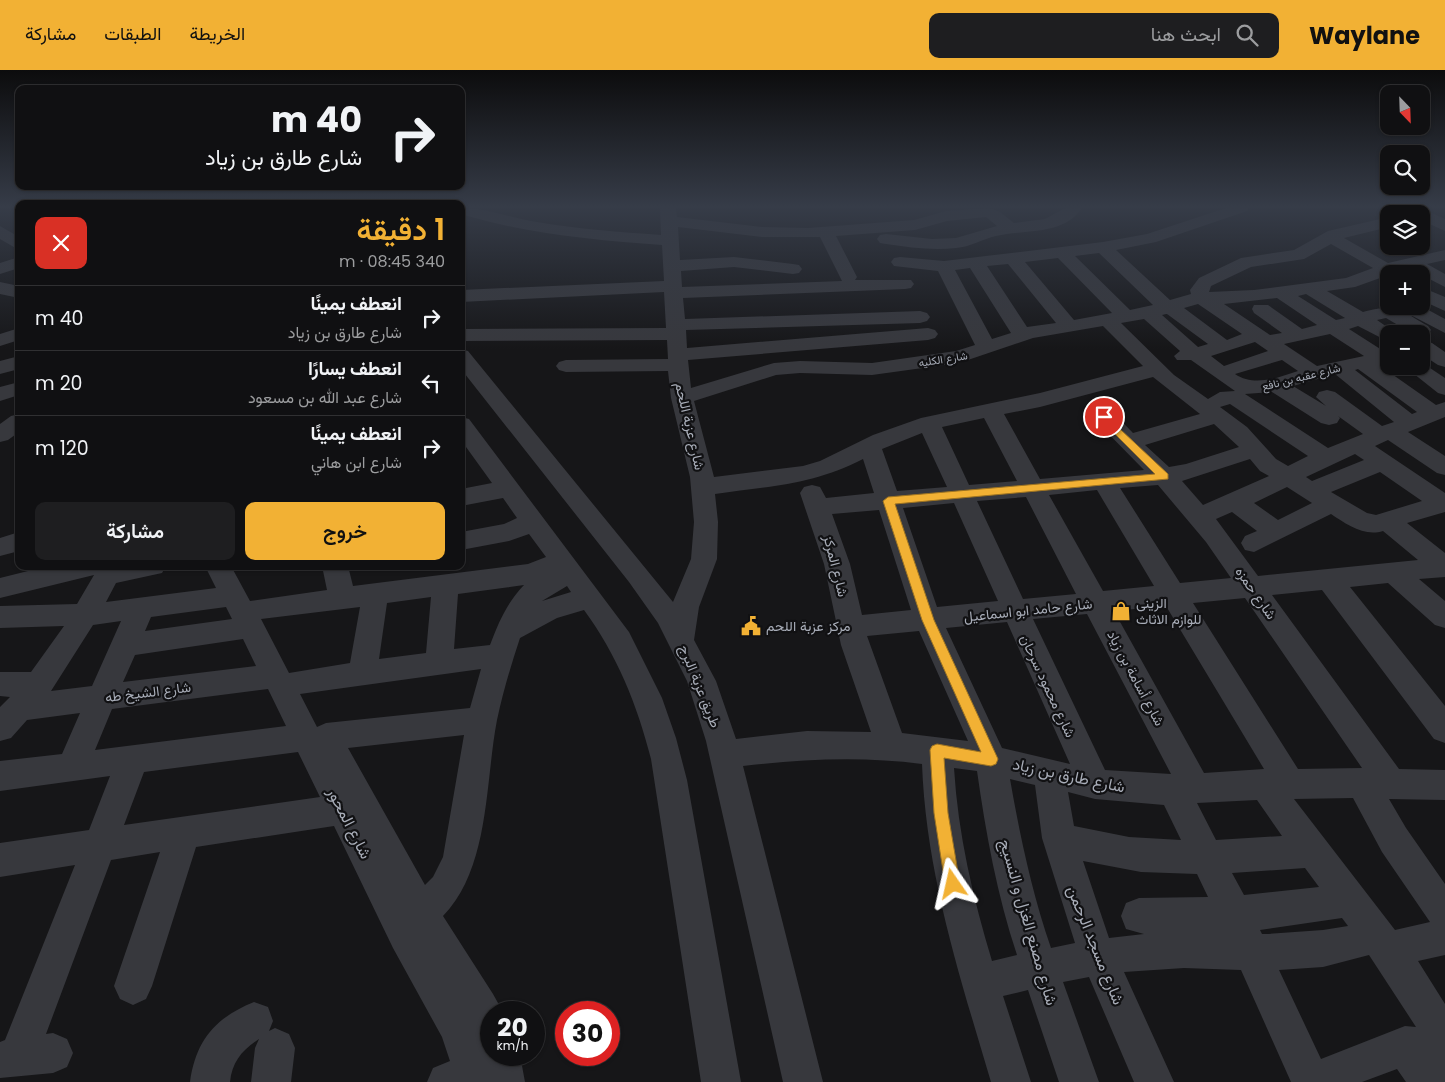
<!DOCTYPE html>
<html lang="ar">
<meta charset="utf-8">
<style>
body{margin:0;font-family:Poppins,Vazirmatn,sans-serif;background:#1e1e20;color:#f1f3f6;direction:rtl;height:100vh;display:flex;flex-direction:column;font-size:19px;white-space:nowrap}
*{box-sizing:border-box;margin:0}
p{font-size:16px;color:#9c9d9f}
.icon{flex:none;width:28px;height:28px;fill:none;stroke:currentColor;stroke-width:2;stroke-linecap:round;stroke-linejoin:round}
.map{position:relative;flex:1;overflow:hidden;direction:ltr}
.side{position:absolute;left:15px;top:130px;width:450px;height:370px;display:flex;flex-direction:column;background:#101012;border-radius:10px;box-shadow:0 1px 4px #0004,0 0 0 1px #303032;direction:rtl}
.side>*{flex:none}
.banner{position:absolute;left:15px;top:15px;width:450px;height:105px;border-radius:10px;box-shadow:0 1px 4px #0004,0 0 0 1px #303032;direction:rtl;background:#101012;color:#f1f3f6;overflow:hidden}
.needle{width:32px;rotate:157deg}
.tools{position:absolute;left:1380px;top:15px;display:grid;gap:10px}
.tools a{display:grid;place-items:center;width:50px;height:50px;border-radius:10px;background:#101012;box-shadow:0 1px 4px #0004,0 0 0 1px #303032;font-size:25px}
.speed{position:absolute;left:480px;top:931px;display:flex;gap:10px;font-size:25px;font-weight:700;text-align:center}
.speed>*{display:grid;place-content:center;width:65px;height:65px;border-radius:50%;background:#101012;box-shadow:0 1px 4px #0004,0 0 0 1px #303032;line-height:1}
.speed small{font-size:12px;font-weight:400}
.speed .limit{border:8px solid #d22;background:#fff;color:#111}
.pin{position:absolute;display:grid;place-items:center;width:42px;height:42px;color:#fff;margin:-21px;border:2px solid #fff;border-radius:50%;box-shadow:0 1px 5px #0007}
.me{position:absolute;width:55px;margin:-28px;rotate:349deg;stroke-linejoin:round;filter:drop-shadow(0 0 4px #0008)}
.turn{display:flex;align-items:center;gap:18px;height:105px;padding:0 20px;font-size:22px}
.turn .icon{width:65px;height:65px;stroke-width:2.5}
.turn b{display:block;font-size:35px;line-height:42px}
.round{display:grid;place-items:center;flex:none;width:52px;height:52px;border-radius:10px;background:#1e1e20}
.headline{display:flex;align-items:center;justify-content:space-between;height:85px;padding:0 20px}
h1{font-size:30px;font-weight:600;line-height:38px;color:#f2b134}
.primary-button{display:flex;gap:10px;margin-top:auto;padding:10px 20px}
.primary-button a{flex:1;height:58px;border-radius:10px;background:#f2b134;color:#111;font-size:20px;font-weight:600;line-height:58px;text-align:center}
.primary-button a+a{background:#1e1e20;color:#f1f3f6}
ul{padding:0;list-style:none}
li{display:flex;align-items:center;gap:15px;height:65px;padding:0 20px;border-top:1px solid #303032}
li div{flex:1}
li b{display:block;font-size:19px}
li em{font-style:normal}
header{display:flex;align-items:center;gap:30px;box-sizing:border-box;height:70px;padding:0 25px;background:#f2b134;color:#111}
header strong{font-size:24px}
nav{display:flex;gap:28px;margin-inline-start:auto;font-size:18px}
.search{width:350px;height:45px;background:#1e1e20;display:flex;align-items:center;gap:12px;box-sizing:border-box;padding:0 18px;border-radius:10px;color:#9c9d9f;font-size:19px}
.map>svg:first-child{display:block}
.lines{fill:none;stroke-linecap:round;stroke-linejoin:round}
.minor{fill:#37383d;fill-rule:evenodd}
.route{fill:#f2b134;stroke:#9d7322}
.labels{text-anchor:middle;stroke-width:4.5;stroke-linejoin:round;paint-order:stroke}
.far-street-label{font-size:11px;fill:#a8adb8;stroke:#111113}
.street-label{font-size:14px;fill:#a8adb8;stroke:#111113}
.poi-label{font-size:14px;fill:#a8adb8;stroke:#111113;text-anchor:start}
.near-street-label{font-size:16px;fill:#a8adb8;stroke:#111113}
</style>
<header>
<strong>Waylane</strong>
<div class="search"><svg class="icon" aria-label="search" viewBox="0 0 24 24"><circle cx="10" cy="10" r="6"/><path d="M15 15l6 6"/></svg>ابحث هنا</div>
<nav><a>الخريطة</a><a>الطبقات</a><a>مشاركة</a></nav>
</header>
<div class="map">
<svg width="1445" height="1012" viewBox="0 0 1445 1012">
<rect width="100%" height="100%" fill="#161618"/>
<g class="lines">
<path class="minor" d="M461,138C486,138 512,148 537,152C578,159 620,162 661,165L660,138H676L677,147L762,157L808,158L914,150L946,141L990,138L1000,142L1014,153L1045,149L1065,138H1082C1063,166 1025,159 996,166C983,169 970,177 956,178C932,181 909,177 886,174L880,173L877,169L880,165L886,164L932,169L956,168L997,156L986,147L947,151L915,160L836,166L857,207L855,210H911L914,214L911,218L905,219L683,228L685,249L920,241L927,243L930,247L927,251L920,253L686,260L687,278L928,258L935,260L938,264L935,268L928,270L688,290L691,318L774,293L800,291L872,293L956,281L975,275L938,201L894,196L891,192L894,188L900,187L944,191L1103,172L1147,164L1226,138H1249L1247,141L1156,172L1116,180L1170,230L1191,224L1190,220L1199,208L1241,188L1294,180L1328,161L1389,147V157L1344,168L1388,193L1445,180V190L1427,194L1445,204V217L1408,198L1355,217L1327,221L1363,242C1396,233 1400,240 1428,256L1431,260L1428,264L1421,266V264H1413L1386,248L1377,250L1397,264H1389V272L1358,256L1349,259L1385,282L1389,281V293L1379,295L1436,335L1445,332V347L1408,362L1445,386V405L1437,403L1388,370L1375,376L1445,423V442L1407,453L1445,483V507L1419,509L1445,531V558L1435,555L1388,513L1350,517L1445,636V673L1434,669L1322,520L1272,525L1399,699L1445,700V730L1389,729L1406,758L1445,814V885L1418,891L1445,934V1012H1406L1397,999L1362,1012H1291L1241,900L1184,898L1124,902L1174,1012H1134L1089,907L1063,912L1099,1012H1059L1028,920L1003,926L1031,1012H991C960,907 926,804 922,694C862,686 803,689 743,696L823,1012H783L706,671L687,611L658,553L629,512L461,299V279L468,281L673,532L691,489L694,452L690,407L671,328L668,301L566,302L559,300L556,296L559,292L566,290L668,289L667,270L461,271V259L666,258L664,222L461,232V220L664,211L662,175C594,170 527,164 461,144ZM678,157L762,167H820L842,211L682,217L681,201L734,197L793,204L799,203L802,199L799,195L793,194L734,187L680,190ZM1331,174L1373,198L1346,208L1254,220L1209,222L1211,216L1251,197L1304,189ZM1099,183L1153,235L1130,240L1075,186ZM1058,188L1112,243L1074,250L1025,192ZM1008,194L1056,253L1027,257L987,196ZM970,198L1011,263L992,269L955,200ZM1306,224L1345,248L1336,250L1298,226ZM1277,228L1317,255L1302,259L1268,235H1254L1252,239L1254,243L1282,263L1270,265L1224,234ZM1198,234L1242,264L1227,270L1184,238ZM1166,244H1167L1208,274L1198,277L1162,245ZM1144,249L1180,281L1174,286L1177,290H1191L1235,321L1220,322L1208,329L1174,305L1121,253ZM1103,256L1143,296L1040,323L921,348L873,365L820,391L803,396L714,407L694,331L776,305L800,303L872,305L959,293L1033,268ZM1330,264L1364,286L1317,296L1284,274ZM1255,272L1268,281L1224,296L1211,286ZM1282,290L1298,301C1277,308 1254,317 1235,304ZM1358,299L1417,342L1412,344L1355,300ZM1335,304L1394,352L1382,356L1335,322L1327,320L1319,322L1316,327L1326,336L1293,316ZM1153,307L1200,344L1133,363C1122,352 1112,338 1095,342L1092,347L1144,400L1040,409L1004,344L1040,337ZM1272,322L1321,353L1329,355L1337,353L1340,348L1338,346L1363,364L1328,378L1245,324ZM1230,334L1308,386L1288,396L1276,389L1247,357L1220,337ZM984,348L1017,411L969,415L942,357ZM1214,354L1239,377L1186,394L1169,397L1145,375ZM922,363L947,417L897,421L882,379ZM1355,384L1364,390L1312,411L1306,407ZM863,389L874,423L826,428L820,417L812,415L804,417L800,423L824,494L841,575L871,662L807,661L736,669L716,611L694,570L699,537L717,489L718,452L715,424C770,416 813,415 863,389ZM1250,389L1260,401L1269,406L1203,435L1182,411ZM1380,402L1422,431L1376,445L1367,443L1331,422ZM1158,415L1206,472L1231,508L1180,513L1120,418ZM1287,417L1312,433L1278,450L1254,433ZM1097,420L1154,516L1103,521L1049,425ZM1026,427L1076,524L1023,529L977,431ZM954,433L998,531L937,537L903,438ZM879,440L911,540L862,545L850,494L832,444ZM1232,442L1257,461L1245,466L1241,473L1245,480L1254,482L1331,444C1346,454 1364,467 1383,461L1418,490L1258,506L1216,449ZM1245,528L1362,698L1298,699L1193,533ZM1166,536L1264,699L1204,703L1114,541ZM1087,544L1171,704L1105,700L1033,549ZM1007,552L1070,694L1002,678L946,558ZM919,561L968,671L902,663L867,566ZM954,698L977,701C986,764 997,825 1017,885L992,891C973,828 958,764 954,698ZM1010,709L1035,715L1042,768L1075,873L1051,878C1032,823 1020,766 1010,709ZM1068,722L1095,729L1164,735L1181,770L1129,767L1074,756ZM1353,728L1382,782L1430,852L1395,860L1294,729ZM1257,730L1282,766L1216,770L1197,733ZM1083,791L1141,802L1197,804L1208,827L1139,828L1126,833L1121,846L1126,859L1144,864L1109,868ZM1305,798L1319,817L1244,825L1232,803ZM1342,848L1348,856L1323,860L1268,864H1262L1260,860ZM1369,885L1416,957L1405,956L1321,989L1279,900L1323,897Z
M1423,139L1445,149V161L1421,150V144H1415Z
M0,156L19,167V180L0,169Z
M19,187V198L0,204V193Z
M0,212L19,216V228L0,224Z
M1421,217L1445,227V241L1421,230Z
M1399,236H1421L1445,249V263L1401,240Z
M19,258V270L0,276V264Z
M1425,271L1432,273L1445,282V297L1438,295L1421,284V272Z
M19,286V299L0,304V291Z
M1421,292L1445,308V325L1438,323L1404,296H1421Z
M19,312V325L0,331V317Z
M19,344V362L8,370L0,372V354L11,346Z
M461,347L469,349L629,562L662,628L676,668L687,710L741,1012H701L651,689C637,634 617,585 584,540L557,548L520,568C511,595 503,622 497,650C485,712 490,798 443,846L493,924L503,942H491V985H520L525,1012H427L433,998L450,991L442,967L393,878L334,756L196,777L152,916L146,929L133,935L120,929L114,916L160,782L111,790L46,964L53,963L67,969L73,983L67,997L53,1003L0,1008V972L5,970L75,795L0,807V773L89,760L110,706L0,721V691L62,684L80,643L27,650L11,668L0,671V637L10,627L0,626V602H31L64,556L0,558V536L77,534L94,505L0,528V508L48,496H166L162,503L116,513L106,532L216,518L205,496H231L250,531L327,520L322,496H348L353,516L528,494L546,487L529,464L509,471L461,480V462L504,454L517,448L503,428L461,436V419L492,413L461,370ZM524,515C507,533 499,551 490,575L454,579L458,524ZM567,516L571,522L542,531ZM431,527L426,583L379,589L387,533ZM226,537L232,549L145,561L151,547ZM360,537L350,593L289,603L261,549ZM121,551L92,616L51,621L93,555ZM243,569L256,596L123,612L135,585ZM481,599L470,638L326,653L317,657L300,624ZM268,619L286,656L95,680L112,639ZM464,665L443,787L433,807L425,815L348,678ZM298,682L320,727L124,755L144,702Z
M19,462V481L0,486V468Z
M254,932L268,937L273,951L269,961L275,958L289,964L295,978L291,1012H251L255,978L259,969C242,980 232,992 230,1012H190C196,970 215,948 254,932Z"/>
</g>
<linearGradient id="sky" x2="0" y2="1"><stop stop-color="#0c0c0d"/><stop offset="0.49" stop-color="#363c48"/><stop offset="1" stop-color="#363c48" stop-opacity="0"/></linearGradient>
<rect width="1445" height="279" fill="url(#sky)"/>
<path class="route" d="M1104,344L1168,404V409L895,434L934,550L998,689L996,694L991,696L944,688L948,743L960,814L958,820L953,822L947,820L945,814L934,743L930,680L932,676L937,674L981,682L922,550L883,431L888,427L1155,404L1100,349L1099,347Z"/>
<defs>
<symbol id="shop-bare" viewBox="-9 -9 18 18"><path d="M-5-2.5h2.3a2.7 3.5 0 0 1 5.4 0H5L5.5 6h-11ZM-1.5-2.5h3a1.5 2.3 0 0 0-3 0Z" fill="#f2b134" stroke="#111113" stroke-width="2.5" paint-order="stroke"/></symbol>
<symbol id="civic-bare" viewBox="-9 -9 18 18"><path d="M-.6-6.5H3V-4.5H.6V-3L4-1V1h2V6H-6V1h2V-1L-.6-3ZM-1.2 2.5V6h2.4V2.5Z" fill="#f2b134" stroke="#111113" stroke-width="2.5" paint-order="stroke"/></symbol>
</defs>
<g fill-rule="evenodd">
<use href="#shop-bare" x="1107" y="527" width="28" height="28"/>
<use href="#civic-bare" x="737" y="542" width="28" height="28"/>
</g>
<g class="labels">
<g class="far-street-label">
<text transform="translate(943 289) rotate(-9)" y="4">شارع الكليه</text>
<text transform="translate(1301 307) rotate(-14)" y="4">شارع عقبه بن نافع</text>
</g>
<g class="street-label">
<text transform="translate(690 356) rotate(77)" y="5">شارع عزبة اللحم</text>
<text transform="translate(836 496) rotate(76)" y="5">شارع المركز</text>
<text transform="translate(1256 523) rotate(55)" y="5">شارع حمزه</text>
<text transform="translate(1028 540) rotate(-6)" y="5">شارع حامد ابو اسماعيل</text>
<text transform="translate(1136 608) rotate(62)" y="5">شارع أسامة بن زياد</text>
<text transform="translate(700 616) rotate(68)" y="5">طريق عزبة البرج</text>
<text transform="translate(1048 616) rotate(65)" y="5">شارع محمود سرحان</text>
<text transform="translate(148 622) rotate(-7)" y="5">شارع الشيخ طه</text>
</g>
<g class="poi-label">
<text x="1136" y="538">الزينى<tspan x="1136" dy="16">للوازم الاثاث</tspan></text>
<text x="766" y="561">مركز عزبة اللحم</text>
</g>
<g class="near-street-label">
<text transform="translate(1069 705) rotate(12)" y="6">شارع طارق بن زياد</text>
<text transform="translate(350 753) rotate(63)" y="6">شارع المحور</text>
<text transform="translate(1029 852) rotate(74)" y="6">شارع مصنع الغزل و النسيج</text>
<text transform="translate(1096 875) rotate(68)" y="6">شارع مسجد الرحمن</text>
</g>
</g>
</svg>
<div class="tools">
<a><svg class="needle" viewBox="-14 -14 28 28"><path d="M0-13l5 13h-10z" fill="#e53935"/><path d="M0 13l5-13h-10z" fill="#9c9d9f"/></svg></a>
<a><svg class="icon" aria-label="search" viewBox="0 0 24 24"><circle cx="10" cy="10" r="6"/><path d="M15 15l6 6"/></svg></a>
<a><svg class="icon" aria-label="layers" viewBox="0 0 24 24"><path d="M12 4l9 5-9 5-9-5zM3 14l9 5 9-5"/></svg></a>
<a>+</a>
<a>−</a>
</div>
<div class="speed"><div>20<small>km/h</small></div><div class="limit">30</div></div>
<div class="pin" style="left:1104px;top:347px;background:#d93025"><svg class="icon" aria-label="arrive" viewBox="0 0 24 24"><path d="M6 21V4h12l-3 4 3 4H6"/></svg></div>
<svg class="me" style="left:953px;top:814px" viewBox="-20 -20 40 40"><path d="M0-17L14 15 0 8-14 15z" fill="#f2b134" stroke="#fff" stroke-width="4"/></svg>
<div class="banner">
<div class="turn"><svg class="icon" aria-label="right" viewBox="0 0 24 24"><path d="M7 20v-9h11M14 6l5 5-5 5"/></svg><div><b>40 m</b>شارع طارق بن زياد</div></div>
</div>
<section class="side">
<div class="headline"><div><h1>1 دقيقة</h1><p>340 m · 08:45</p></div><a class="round" style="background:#d93025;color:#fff"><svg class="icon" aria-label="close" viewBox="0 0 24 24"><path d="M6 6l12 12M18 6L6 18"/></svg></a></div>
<ul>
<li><svg class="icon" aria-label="right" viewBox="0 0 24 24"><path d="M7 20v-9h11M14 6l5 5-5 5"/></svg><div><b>انعطف يمينًا</b><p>شارع طارق بن زياد</p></div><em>40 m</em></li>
<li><svg class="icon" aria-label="left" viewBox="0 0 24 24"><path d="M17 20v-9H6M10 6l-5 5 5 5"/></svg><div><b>انعطف يسارًا</b><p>شارع عبد الله بن مسعود</p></div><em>20 m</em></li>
<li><svg class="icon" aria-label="right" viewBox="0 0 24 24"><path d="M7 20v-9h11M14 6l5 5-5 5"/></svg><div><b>انعطف يمينًا</b><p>شارع ابن هاني</p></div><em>120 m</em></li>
</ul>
<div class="primary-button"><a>خروج</a><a>مشاركة</a></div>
</section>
</div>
